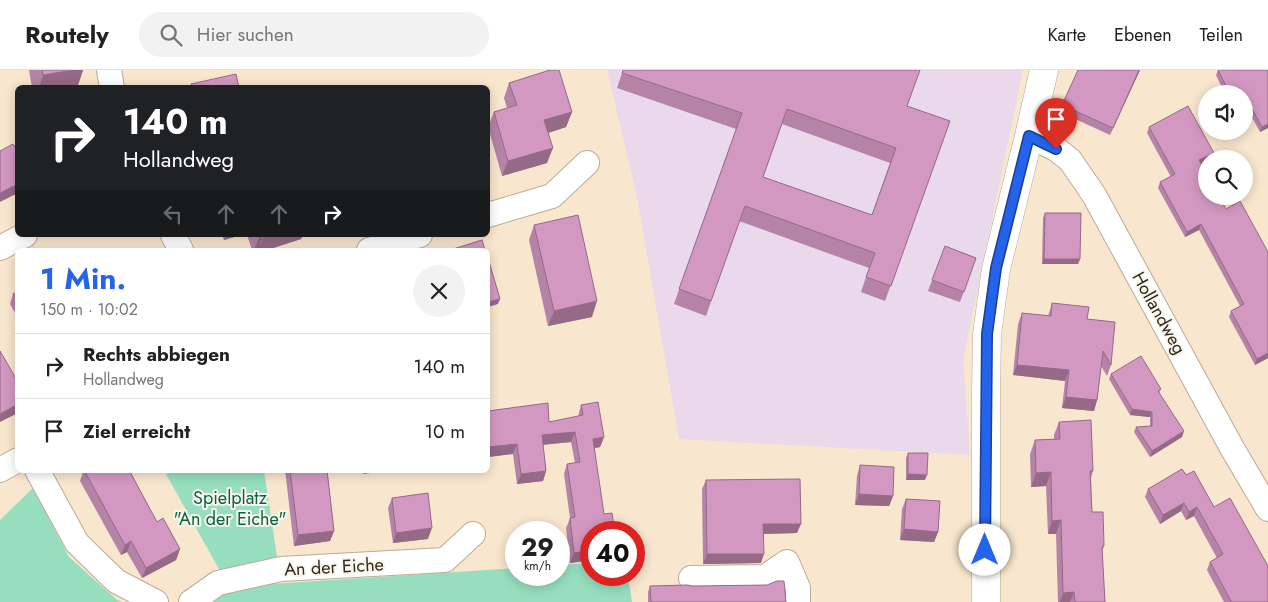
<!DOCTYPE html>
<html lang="de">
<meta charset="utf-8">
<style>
body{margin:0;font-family:Jost,sans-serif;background:#f2f2f2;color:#222;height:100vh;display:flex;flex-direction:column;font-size:19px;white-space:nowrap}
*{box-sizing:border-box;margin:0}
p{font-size:16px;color:#767676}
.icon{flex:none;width:28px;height:28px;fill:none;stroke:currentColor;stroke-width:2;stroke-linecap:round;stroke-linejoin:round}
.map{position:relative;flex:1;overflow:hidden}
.details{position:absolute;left:15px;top:178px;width:475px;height:225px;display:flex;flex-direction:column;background:#fff;border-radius:8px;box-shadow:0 2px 12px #0003}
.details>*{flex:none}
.top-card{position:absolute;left:15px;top:15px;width:475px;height:152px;border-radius:8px;box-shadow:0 2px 12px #0003;background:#202124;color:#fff;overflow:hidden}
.fabs{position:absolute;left:1198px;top:15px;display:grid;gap:10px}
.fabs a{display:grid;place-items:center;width:55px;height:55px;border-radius:50%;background:#fff;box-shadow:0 2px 12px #0003;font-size:25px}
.speed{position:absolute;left:505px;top:451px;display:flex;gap:10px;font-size:25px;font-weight:700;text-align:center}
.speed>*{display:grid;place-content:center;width:65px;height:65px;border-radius:50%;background:#fff;box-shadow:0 2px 12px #0003;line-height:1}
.speed small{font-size:12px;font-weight:400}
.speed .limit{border:8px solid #d22;background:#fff;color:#111}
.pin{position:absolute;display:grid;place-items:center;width:42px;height:42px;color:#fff;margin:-51px -21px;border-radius:50% 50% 50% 0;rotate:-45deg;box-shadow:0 0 5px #0007}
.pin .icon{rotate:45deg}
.me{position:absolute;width:55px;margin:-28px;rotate:0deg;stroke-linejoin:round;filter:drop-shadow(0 0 4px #0008)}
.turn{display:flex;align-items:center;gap:18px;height:105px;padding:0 25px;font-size:22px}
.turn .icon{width:65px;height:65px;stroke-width:2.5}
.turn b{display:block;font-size:35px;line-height:42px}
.lanes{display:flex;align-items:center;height:48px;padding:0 25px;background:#0003;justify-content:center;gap:25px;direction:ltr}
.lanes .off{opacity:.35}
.round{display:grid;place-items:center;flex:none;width:52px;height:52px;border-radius:26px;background:#f2f2f2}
.headline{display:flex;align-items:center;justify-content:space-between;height:85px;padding:0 25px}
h1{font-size:30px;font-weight:700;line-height:38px;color:#2563eb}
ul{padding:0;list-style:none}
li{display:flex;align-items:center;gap:15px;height:65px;padding:0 25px;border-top:1px solid #e0e0e0}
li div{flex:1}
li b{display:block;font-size:19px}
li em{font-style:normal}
header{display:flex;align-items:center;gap:30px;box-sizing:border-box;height:70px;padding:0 25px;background:#fff;border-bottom:1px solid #e0e0e0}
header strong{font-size:24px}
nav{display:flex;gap:28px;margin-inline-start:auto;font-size:18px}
.search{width:350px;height:45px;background:#f2f2f2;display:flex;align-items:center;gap:12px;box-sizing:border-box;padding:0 18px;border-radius:28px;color:#767676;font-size:19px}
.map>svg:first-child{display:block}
.education{fill:#e9d9eb}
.green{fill:#96debe}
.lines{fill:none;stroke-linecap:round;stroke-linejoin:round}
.street-casing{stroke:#bcab94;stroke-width:26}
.secondary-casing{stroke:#bcab94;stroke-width:29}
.street{stroke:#fff;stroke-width:24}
.secondary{stroke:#fff;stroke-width:28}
.wall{fill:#b583a6;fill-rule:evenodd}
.shaded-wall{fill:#946a87}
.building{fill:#d398c1;stroke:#946a87;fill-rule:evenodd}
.route-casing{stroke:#184099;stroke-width:12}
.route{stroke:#2563eb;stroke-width:9}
.labels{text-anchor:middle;stroke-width:4;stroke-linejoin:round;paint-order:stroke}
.street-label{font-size:18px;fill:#302920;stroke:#fcf5eb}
.park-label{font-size:18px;fill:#006446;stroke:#fcf5eb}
</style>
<header>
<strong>Routely</strong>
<div class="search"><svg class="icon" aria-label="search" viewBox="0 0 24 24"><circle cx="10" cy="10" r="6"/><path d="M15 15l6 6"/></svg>Hier suchen</div>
<nav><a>Karte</a><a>Ebenen</a><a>Teilen</a></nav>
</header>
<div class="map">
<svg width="1268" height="532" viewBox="0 0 1268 532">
<rect width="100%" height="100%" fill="#f8e6ce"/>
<path class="education" d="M607,0H1023L963,289L970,385L679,369L637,127Z"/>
<path class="green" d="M174,400H264L277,487L220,501L166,404Z
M33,418L69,487L116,529L122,532H0V450Z
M591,493V505H628L632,532H213L225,523L255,515L516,498V505H559V495Z"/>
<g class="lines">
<defs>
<path id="street" d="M109,0L112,18
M1029,66L1056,79L1070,90L1094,125L1232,378L1268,439
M488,145L552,126L587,93
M173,165L181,180
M0,178L25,165
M369,180L420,165
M0,400L18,390
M37,400L77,473L116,511L156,532
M691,508L765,507L787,492L798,518V532
M191,532L218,513L281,499L445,490L473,464"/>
<path id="secondary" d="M986,532V322L987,264L996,199L1029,66L1044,0"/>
</defs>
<use href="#street" class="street-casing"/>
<use href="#secondary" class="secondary-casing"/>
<use href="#street" class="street"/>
<use href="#secondary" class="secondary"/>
</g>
<path class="wall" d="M29,0H83L77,18H32Z
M623,0H920L907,36L950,51L885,231L861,222L869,198L739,151L706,246L674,234L736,59L617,18ZM782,54L890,93L872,145L763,107Z
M1078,0H1140L1110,65L1060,42Z
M1218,0H1268V58L1260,62L1244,33V24H1225L1216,5Z
M509,13L572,42L566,57L548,63L547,93L502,106L488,57L494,42L507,38L504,28Z
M1149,57L1214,83L1212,88L1206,89V91L1201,94L1268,288L1255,295L1229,247L1231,241L1240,236L1199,160L1185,167L1158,118L1160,112L1171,107L1147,63Z
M1045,143L1080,189L1078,194H1042L1043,148Z
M534,155L592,247L548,256L529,170Z
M222,165H241L224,170Z
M247,165H303L301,169L267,180H252Z
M945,176L976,188L960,232L928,221Z
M18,221V248L10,234L13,224Z
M1052,233L1087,249L1111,295L1107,306L1101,296L1097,330L1094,341L1062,338L1065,311L1013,305L1018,254L1022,243L1048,246Z
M1111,304L1161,319L1159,323L1182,367L1150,387L1134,362L1136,357L1150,356V347L1130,345L1109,309Z
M581,335L604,367L600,377L595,378L591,462V490L570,493L566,458L570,448L564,404L567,394L575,393L571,372L543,375L546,401L543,411L517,414L513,384L488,387V341L549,352L578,347Z
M1059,352L1093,401L1091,408L1092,442L1104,476L1102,481L1105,532H1058L1056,464H1048L1046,416L1031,417L1030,384L1035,370L1054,369V365Z
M908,383L925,410H906V388Z
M860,395L893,426L889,436L855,435L857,406Z
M1182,399L1268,532H1224L1207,500L1210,492L1217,488L1194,446L1186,450L1181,441L1160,454L1145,427L1148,419Z
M82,400H129L157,452L180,479L176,490L142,508L127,482L121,485L80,411L83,402Z
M285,400H327L334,461L330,471L294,476Z
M706,410L797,463L763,464L761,493L703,494L702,419Z
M392,428L428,469L393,473L388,438Z
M906,429L938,462L934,472L900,470L902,439Z
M650,516H693L786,532H648V522Z"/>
<path class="shaded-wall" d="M74,0H83L77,18H39L43,5Z
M1139,0H1140L1110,65L1113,58Z
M572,42L566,57L539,66L544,50Z
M1268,54V58L1260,62L1262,57Z
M553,78L547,93L502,106L508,91Z
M1214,83L1212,88L1206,89V91L1197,96L1199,90Z
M18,114V123L0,132V123Z
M1201,154L1199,160L1185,167L1187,162Z
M226,165H241L224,170Z
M260,165H263L258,180H254Z
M264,165H303L301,169L267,180H258Z
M1044,189H1080L1078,194H1042Z
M500,229L498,234L488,237V232Z
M597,231L592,247L548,256L554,241Z
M1268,283V288L1255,295L1257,289Z
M1017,295L1069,300L1065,311L1013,305Z
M1066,327L1097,330L1094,341L1062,338Z
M18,334V343L0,352V344Z
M1132,339L1152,342L1150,347L1130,345Z
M1184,361L1182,367L1150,387L1152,381Z
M575,362L571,372L538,375L542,365Z
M604,367L600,377L590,379L593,369Z
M517,374L513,384L488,387V377Z
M365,400H392L363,404Z
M546,401L543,411L517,414L521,404Z
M1051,402L1046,416L1031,417L1036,403Z
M908,404L927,405L925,410H906Z
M859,424L893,426L889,436L855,435Z
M1184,433L1181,441L1160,454L1163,445Z
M1197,437L1194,446L1186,450L1189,442Z
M1061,450L1056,464H1048L1052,451Z
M763,454H801L797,463L759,464Z
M432,458L428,469L393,473L396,463Z
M904,459L938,462L934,472L900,470Z
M334,461L330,471L294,476L298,465Z
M131,471L127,482L121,485L125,475Z
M180,479L176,490L142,508L146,498Z
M591,480V490L570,493L574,483Z
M707,484H764L761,493L703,494Z
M1074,522L1070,532H1060L1063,523Z"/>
<path class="building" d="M42,0H74L43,5Z
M550,0H559L572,42L544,50L553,78L508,91L494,42L517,35L509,13Z
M623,0H920L907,36L950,51L891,216L866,207L875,183L745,136L711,231L679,219L742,43L622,3ZM787,39L896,78L872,145L763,107Z
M1078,0H1139L1113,58L1062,35Z
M1218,0H1268V54L1262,57L1246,28L1244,29V24H1230Z
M236,4L239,18H192L191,14Z
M1188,36L1214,83L1199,90L1206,103V126H1219L1226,139L1240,131L1268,182V283L1257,289L1231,241L1244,234L1201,154L1187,162L1160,112L1175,104L1149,57Z
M13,74L18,82V114L0,123V81Z
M1045,143H1081L1080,189H1044Z
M578,145L597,231L554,241L534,155Z
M482,170L485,180H450Z
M945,176L976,188L964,222L932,210Z
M488,188L500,229L488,232Z
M18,221V231L13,224Z
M1052,233L1089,237L1087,249L1115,252L1111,295L1103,281L1097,330L1066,327L1069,300L1017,295L1022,243L1051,246Z
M0,281L18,312V334L0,344Z
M1141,286L1161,319L1158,321L1184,361L1152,381L1136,357L1152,356V342L1132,339L1111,304Z
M598,332L604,367L593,369L604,444L612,443L615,462H591V480L574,483L570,448L575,447L567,394L580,392L575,362L542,365L546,401L521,404L517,374L488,377V341L548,333L549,352L583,345L581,335Z
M1091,350L1093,401H1090L1092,442H1103L1104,476L1102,477L1105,532H1075L1074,522L1063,523L1061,450L1052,451L1051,402L1036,403L1035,370L1060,369L1059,352Z
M908,383H928L927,405L908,404Z
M860,395L894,397L893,426L859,424Z
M1182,399L1186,405L1194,401L1214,437L1230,428L1268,496V532H1230L1231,531L1210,492L1223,484L1197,437L1189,442L1184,433L1163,445L1148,419Z
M84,400H129L157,452L163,448L180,479L146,498L131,471L125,475Z
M290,400H327L334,461L298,465Z
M800,409L801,454H763L764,484H707L706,410Z
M428,423L432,458L396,463L392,428Z
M906,429L940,431L938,462L904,459Z
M777,511H784L786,532H651L650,516L687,515L693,516L767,515Z"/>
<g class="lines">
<defs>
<path id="route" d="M985,480L987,264L996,198L1029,66L1056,79"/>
</defs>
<use href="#route" class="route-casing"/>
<use href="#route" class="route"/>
</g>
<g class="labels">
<g class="street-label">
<text transform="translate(1159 243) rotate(61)" y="6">Hollandweg</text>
<text transform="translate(334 497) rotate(-3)" y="6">An der Eiche</text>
</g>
<g class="park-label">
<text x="230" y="434">Spielplatz<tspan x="230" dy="21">"An der Eiche"</tspan></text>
</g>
</g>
</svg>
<div class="fabs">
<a><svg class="icon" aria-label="sound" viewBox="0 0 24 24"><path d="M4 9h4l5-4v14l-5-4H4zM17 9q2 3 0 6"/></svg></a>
<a><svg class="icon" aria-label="search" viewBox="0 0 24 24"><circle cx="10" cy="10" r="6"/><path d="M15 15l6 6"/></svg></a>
</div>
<div class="speed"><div>29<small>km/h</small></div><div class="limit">40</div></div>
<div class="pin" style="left:1056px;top:79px;background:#d93025"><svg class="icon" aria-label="arrive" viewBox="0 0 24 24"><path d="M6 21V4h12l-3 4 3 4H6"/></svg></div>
<svg class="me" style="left:985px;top:480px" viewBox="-20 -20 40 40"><circle r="19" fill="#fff"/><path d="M0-13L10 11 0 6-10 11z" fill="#2563eb"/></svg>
<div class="top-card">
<div class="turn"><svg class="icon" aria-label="right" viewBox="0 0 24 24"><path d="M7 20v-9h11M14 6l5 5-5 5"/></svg><div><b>140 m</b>Hollandweg</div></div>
<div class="lanes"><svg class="icon off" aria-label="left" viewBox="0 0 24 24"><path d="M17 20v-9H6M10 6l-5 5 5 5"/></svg><svg class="icon off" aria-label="ahead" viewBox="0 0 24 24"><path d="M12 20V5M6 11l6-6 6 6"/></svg><svg class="icon off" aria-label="ahead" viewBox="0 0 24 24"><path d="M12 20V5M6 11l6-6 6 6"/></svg><svg class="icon" aria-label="right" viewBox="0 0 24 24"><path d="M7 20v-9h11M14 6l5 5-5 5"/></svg></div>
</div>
<section class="details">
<div class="headline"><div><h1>1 Min.</h1><p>150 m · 10:02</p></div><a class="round"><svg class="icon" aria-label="close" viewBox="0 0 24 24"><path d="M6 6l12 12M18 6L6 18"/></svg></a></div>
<ul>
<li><svg class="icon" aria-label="right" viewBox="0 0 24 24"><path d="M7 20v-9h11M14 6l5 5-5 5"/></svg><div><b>Rechts abbiegen</b><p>Hollandweg</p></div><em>140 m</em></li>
<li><svg class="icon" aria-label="arrive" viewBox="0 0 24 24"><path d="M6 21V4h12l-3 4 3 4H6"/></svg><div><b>Ziel erreicht</b></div><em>10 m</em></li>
</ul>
</section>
</div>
